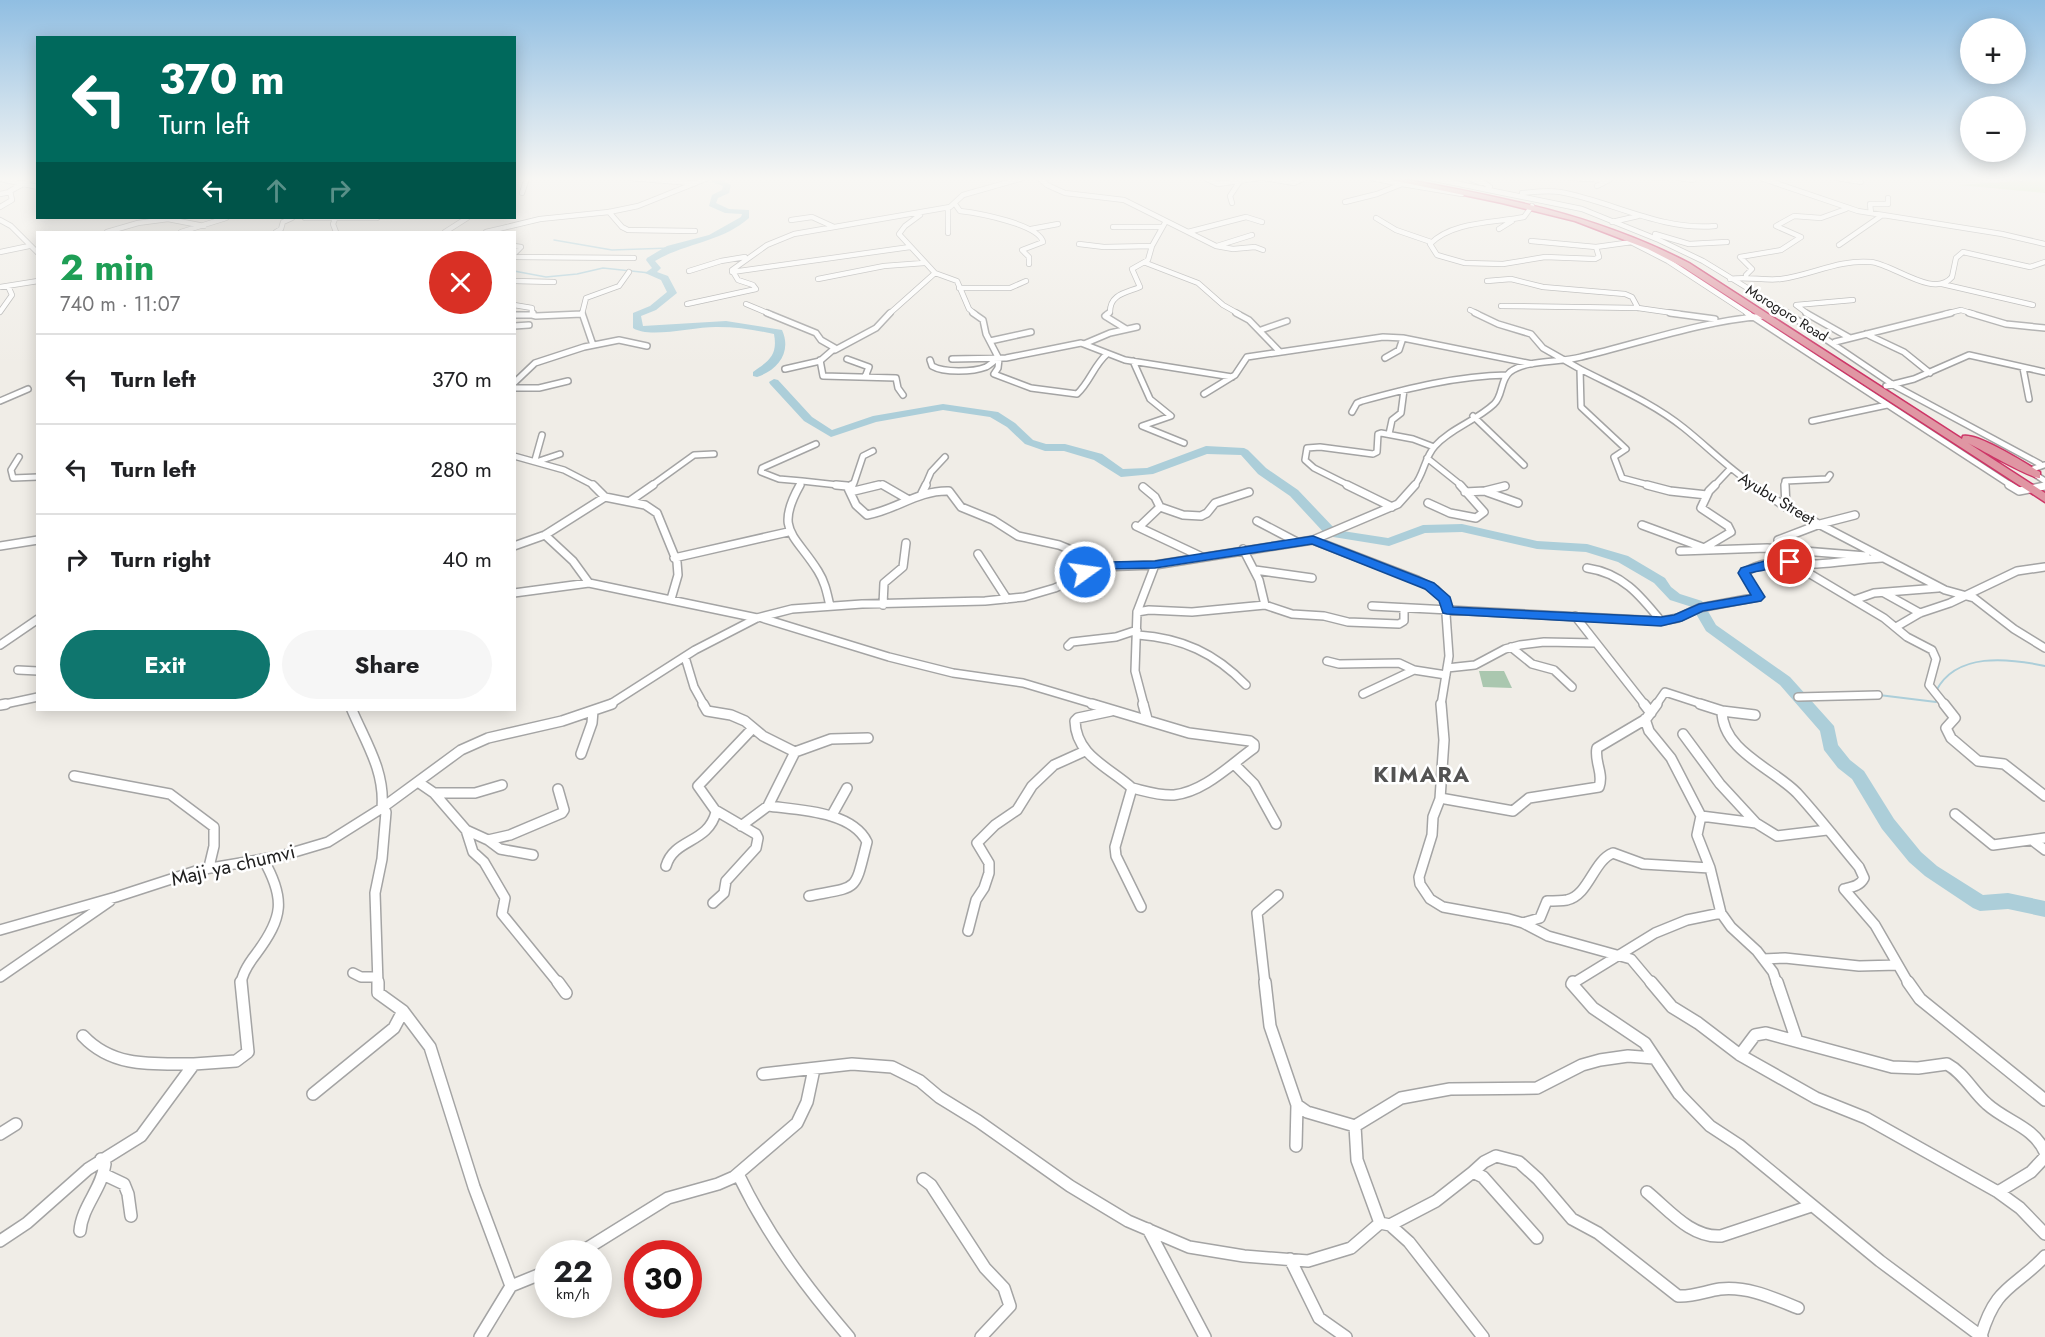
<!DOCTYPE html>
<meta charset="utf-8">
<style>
body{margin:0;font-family:Jost,sans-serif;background:#f6f6f6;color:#202124;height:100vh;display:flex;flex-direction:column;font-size:22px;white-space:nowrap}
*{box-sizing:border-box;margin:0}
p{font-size:20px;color:#757577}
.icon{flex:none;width:33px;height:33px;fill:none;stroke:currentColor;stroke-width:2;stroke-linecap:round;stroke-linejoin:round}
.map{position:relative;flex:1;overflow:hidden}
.sheet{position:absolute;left:36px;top:231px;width:480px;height:480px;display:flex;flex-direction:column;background:#fff;border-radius:0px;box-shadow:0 3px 15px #0003}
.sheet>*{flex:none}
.hud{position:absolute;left:36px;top:36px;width:480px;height:183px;border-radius:0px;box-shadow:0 3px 15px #0003;background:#00695c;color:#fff;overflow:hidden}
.controls{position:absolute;left:1960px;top:18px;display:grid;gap:12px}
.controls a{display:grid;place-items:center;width:66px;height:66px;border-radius:50%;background:#fff;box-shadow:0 3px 15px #0003;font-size:30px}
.speed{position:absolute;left:534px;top:1240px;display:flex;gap:12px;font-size:30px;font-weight:700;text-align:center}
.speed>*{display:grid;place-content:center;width:78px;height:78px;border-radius:50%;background:#fff;box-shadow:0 3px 15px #0003;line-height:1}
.speed small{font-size:15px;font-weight:400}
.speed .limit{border:9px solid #d22;background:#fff;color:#111}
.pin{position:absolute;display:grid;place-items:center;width:51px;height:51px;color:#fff;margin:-26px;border:3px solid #fff;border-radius:50%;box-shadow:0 2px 6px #0007}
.me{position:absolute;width:66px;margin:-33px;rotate:76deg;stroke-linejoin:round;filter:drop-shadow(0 0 4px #0008)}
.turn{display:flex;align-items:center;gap:21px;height:126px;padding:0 24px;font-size:27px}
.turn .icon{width:78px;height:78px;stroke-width:2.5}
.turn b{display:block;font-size:42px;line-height:51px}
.lanes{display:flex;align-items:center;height:57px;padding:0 24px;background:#0003;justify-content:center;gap:30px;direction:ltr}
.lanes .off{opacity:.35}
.round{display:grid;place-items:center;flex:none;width:63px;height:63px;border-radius:32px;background:#f6f6f6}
.overview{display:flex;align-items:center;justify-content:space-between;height:102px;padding:0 24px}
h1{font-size:36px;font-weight:700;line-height:45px;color:#1e9e55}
.primary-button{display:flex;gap:12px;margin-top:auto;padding:12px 24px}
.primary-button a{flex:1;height:69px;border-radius:36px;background:#0f766e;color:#fff;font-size:24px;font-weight:700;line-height:69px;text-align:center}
.primary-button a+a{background:#f6f6f6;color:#202124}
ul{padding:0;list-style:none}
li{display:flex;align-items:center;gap:18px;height:90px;padding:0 24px;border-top:2px solid #e0e0e0}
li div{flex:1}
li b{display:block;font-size:22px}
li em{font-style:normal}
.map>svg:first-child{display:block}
.grass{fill:#cae5b2}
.cemetery{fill:#aac7af}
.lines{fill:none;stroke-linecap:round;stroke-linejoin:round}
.stream-far1{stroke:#acced9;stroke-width:1.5}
.stream{stroke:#acced9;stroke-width:2}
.river{fill:#acced9;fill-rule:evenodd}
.street-far4-casing{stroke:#a4a4a4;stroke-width:6}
.street-far3-casing{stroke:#a4a4a4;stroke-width:8}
.street-far2-casing{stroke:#a4a4a4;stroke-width:10}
.street-far1-casing{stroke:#a4a4a4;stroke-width:12}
.street-casing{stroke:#a4a4a4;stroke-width:14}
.highway-casing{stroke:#cd3667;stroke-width:3}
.street-far4{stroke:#fff;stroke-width:4.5}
.street-far3{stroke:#fff;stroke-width:5}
.street-far2{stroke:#fff;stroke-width:7}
.street-far1{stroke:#fff;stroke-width:9}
.street{stroke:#fff;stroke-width:11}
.highway{fill:#e096a3;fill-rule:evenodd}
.route{fill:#1a73e8;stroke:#114b97;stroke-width:1.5}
.labels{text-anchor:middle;stroke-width:5;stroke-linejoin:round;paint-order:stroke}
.far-street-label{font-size:14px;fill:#202020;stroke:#fff}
.street-label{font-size:16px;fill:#202020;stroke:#fff}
.near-street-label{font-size:20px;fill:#202020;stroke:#fff}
.district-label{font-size:22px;font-weight:bold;letter-spacing:1.5px;fill:#535353;stroke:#fff}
</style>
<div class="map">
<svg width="2045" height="1337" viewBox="0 0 2045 1337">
<rect width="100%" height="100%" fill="#f0ede7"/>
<path class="grass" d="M2045,179V193L1959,185Z"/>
<path class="cemetery" d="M1479,671H1504L1512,688L1483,687Z"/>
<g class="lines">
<path class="stream-far1" d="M554,240L612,250L670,248
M514,271L546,277L577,274L603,268L650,273"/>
<path class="stream" d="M1936,691C1956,652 2008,658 2045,666
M1879,695L1936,702V697"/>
<path class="river" d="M712,178H718L731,185L729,193L718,198L716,203L729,209L749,210V218C722,242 685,243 655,261L661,268L657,272L668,276L677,293L656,310L641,316L643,326L726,321L782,330C792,352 778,370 757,377L753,376V372C769,361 778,355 774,334C756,330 737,327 718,327C697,326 649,339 633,328V313L650,306L667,292L661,280L645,273L652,268L646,260L647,258L667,246L709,235L741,217L742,214L725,213L709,206L712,195L722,190L723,186L712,182Z
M774,379L778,380L812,417L832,430L873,416L943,404L998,412L1015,423L1033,440L1046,444H1065L1102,454L1123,469L1147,468L1206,446L1244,448L1248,450L1266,468L1298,490L1336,530L1388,538L1423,525L1462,524L1537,541L1587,544L1628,556L1665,578L1671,587L1680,594L1702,601L1716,625L1790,677L1834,726L1838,745L1850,760L1864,771L1894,819L1921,852L1937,866L1983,895L2008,893L2045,901V917L2008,909L1980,911L1973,908L1925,876L1909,862L1882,829L1852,779L1838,768L1824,750L1820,731L1780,685L1706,631L1692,607L1670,600L1654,583L1618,562L1586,552L1537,549L1462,532L1425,533L1389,546L1327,536L1290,496L1258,474L1241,455L1207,454L1153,474L1121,477L1094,460L1064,451H1045L1025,444L1007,427L990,417L943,410L876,422L831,437L804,421L770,384L769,382Z"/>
<defs>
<path id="street-far4" d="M629,178L692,183
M1039,178L1047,185L1065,193L1124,200L1216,246L1233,249L1255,247L1263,250
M1205,178L1218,184L1259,178
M1264,178L1294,183L1305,178
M1371,178L1402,184
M1430,178L1582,209L1659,240L1703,261L1790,314
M1468,178L1481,183
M1484,178L1480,180L1490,187
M1571,178L1607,180L1612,178
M1655,178H1662
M1679,178L1693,180L1696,178
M1761,178L1858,211L2002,234L2045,244
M1837,178L1861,182
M2018,178L2021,179
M0,179L38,187
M1597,186L1609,180
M522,193L527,178
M1522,193C1534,192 1547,190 1560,192C1611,201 1661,231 1715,226
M0,194L10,192
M1345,202L1377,194L1402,184L1462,194
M1232,203L1230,196L1240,181
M955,204L960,211C977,213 1039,224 1043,242L1022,250L1029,257V264
M1532,206L1524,217C1495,223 1452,221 1430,244L1437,255L1465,263L1503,264L1545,257L1595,259L1599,257L1596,247L1632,242
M0,207L12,200L10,191L34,178
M948,208V233
M609,212L622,227L628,230L695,231
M1871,213L1870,204H1888V198
M305,218H377
M1376,218L1396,230L1431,242
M335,219L333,224L336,232
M0,220L11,226L38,253
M791,220L812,217L834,227
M1612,222L1638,216
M1113,227H1162
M1031,229L1058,224
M1499,229L1512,221
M107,232L138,223L168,219L204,226
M181,232L226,218
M276,232L281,229L283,222L292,218
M445,232L467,218
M486,232L540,219L609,212L638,206L708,178
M1188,232L1246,217L1262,222
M1655,234L1689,244L1727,242
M1531,241L1596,247
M1629,241L1668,261L1749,314
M1079,244L1104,247L1152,246
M1839,245L1881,216
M514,246L521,247L514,254
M1217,246L1252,235
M0,252L29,246
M514,257L634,258
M1146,263L1198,283L1223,305L1239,314
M689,271L721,261L745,257
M732,272L910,247
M935,273L957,281L969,309L975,314
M1746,275L1752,269L1740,257L1781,250L1801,237L1776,226L1794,216L1821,218L1846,209
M818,279L884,266L924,263
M1730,279C1747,276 1764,281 1781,279C1811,275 1840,259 1871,262C1893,264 1934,299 1952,277L1956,258L1963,252L2030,267L2045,262
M514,281L554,282
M1487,281L1511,279L1543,287L1625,294L1632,297L1638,308
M1942,284L2033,305
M0,287L38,281
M959,288H1010L1026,281
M687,304L756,289L753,285L738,280L732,270L767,245L794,234L950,207L963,195L1023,178
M746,304L770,314
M514,305L532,308V314
M1501,306L1638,308L1680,314
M1470,310L1478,314
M0,312L12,295L8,286
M582,314L586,298L619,286L629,272
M889,314L935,273L899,234L905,226L920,215
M1107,314L1110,312C1110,294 1126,293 1140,287L1132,269L1148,260L1152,246L1166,221
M1808,314L1796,305L1853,300
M1945,314L1961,310L1974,314"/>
<path id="street-far3" d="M533,313L532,315L536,316L582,314
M582,313L593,345
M767,313L816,333L821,340L835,348L820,361L785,369
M973,313L983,320L986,334L999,359L998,368L994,374L1031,388L1077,394C1090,382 1094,365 1107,354
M1109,313L1105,316L1126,329
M1236,313L1249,320L1280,352
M1475,313L1498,324L1531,334L1543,348L1580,369L1581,407L1626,449L1614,457L1622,478L1652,486
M1670,313L1715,319
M1747,313L2012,486
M1787,313L1895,386L2040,464
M1806,313L1850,338
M1969,313L2006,324L2045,328
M514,315H532
M514,326L529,325
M1261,330L1287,321
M1866,334L1904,352L1930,373
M990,341L1031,332
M1835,342L1951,313
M1084,344L1110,333L1137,327
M835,350L876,328L890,313
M1385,358L1399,350L1403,338
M847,359L869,367L865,377
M952,359L1006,358L1081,343L1125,360L1232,377
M820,360L823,376L896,378L898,388L903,395
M930,360L932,366C944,373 973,372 986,367C990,365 994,361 998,358
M1133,361L1150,399L1171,416L1142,426L1184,443
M2023,368L2029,399
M1580,369C1615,387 1653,403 1684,428C1709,448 1728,468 1755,486
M514,383L535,363L584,347L619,340L647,346
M1886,386L1914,379L1969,355L2045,372
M514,388H539L568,381
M1204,394L1235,375L1247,357L1383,337L1403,338L1532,364
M0,401L28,389
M1352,412L1357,403L1362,401C1409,388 1457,376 1507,375
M1473,416L1524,465
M1812,421L1887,405
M1389,434L1392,420L1401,413L1404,390
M514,456L564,470L595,486
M19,457L11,470L13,478L38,477
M1427,458L1462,486
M535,460L542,435
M539,461L560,454
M2044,465L2033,469L2036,475L2045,481
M802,481L779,479L761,472L762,468L816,444
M651,486L694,455L714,454
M799,486L802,481L847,486
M850,486L854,483L863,456L873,451
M873,486L882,484L886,486
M925,486L931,472L945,457
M1350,486L1314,468L1305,460L1307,448L1320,447L1373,454L1377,452L1378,434L1381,433L1413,439L1434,447
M1414,486C1424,475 1424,458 1435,446C1451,428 1476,421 1494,404C1503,396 1500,380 1510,372C1528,359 1559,363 1581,357C1644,342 1698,322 1763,316
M1714,486L1730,469
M1785,486V481L1827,479L1830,475"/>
<path id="street-far2" d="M593,485L605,497
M800,485C774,531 795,534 818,571C825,582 827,593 830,606
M836,485L847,486L856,505L867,515C896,510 918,490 949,491L961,507L993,520L1018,536L1059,545L1108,565
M883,485L909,500
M1347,485L1392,507
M1647,485L1670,491L1707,495
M1753,485L1786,507L1945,590L1974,598L2014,629L2045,648
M1785,485L1786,507
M2009,485L2019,491L2045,486
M849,487L852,485
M1143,487L1155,497L1160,507
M850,492L879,485
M1465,492L1485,491L1505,486
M1487,492L1518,503
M922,493L926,485
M630,501L653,485
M1428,503L1450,513L1476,518L1484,512L1460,485
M1855,515L1820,524L1778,540L1790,562L1884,618L1907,637L1932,650L1936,659L1929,685L1945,705
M1257,521L1297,542
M1642,525L1707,549
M1136,526L1200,556
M1139,527L1160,507L1183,515L1201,516L1207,513L1215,503L1249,492
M545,535L573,561L589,583
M1313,540L1417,580L1436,590L1445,600L1449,656L1441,705
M0,546L38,540
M514,546L545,535L605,497L645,505L657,513L677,562L678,575L671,599
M1704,548L1731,532L1728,526L1701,508L1709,491L1715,485
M1243,549L1259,580L1265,605
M1680,551L1767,548L1866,556
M978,554L1007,599
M674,558L788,532
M1587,568C1622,573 1640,595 1661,621
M1255,570L1312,578
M514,593L589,583L757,618
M1884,593L1920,613
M1854,600L1874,593L1938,588
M883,605L884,583L903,567L906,543
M1372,606L1661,621L1678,618L1699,608L1758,597L1744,573C1766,557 1791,565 1817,564C1838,563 1860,559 1882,558
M1137,612L1149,610L1192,612L1265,605L1292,614L1324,616L1348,622L1399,624L1404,621V610
M1575,616L1645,705
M762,618L889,657L953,673L1023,683L1097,705
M1896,627L1920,613L1950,603L2017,571L2045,567
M1138,635C1182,638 1215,653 1246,685
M0,645L38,619
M1068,646L1072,642L1116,637L1137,630
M1511,647L1532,664L1554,670L1572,687
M685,657L694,687L704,705
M1327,661L1339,664L1399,663L1414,670L1446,675
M1447,668L1475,665L1505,649L1520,645L1544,642L1596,643
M18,670L38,671
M1363,694L1414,670
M1798,697L1878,695
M0,705L38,697
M609,705L695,650L757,618L792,609L862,604L985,601L1024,597L1055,588L1100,567L1155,565L1313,540L1398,504L1415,485
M1144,705L1135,671L1137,612L1155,565
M1656,705L1665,692L1705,705"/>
<path id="street-far1" d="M703,704L707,711L731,715L745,721L763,736L795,752L831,739L868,738
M1092,704L1189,733L1250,741L1254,744V748C1230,765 1204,792 1174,795C1160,796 1145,791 1132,788
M1143,704L1147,719
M1441,704L1444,740L1440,799L1433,817L1432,835L1419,877L1420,884L1430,899L1443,907L1509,919L1523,923L1548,936L1631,959L1652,984
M1644,704L1651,713
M1700,704L1722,711L1755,715
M1944,704L1955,718L1946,728L1951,738L1978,761L2004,764L2045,796
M0,705L6,704
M352,710C366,743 385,771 382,808L386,812L382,859L375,893L378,984
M1111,711L1078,718L1075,721C1076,756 1109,767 1132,788L1115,847L1116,856L1141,907
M1722,711C1722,751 1774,769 1797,793C1819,817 1838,842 1859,867L1864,878C1860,886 1852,887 1844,889
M1645,719L1649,731L1671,758L1701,816L1697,835L1710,868L1721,913L1731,927L1757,951L1773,972L1777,984
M1683,734L1720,784L1756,823
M581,754L592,723L593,711
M1234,764L1254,784L1276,824
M74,776L170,794L214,827V846L209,867
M418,782L434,793L466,830L473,852L484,862L505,898L502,914L559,984
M434,793H475L502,785
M1440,798L1513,811L1529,798L1599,787C1604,773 1594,762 1597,748L1646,719L1657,704
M768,806L795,752
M1955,814L1993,845L2045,838
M832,815L847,788
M1701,816L1756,823L1777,836L1827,830
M741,826L768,806C798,810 852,811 867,842C854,893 860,886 809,896
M466,830L488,840L500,849L533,855
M488,840L510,835L562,813L564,810L558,789
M2032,840L2045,850
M666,866C674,838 708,844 716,812
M1844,889L1875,925L1909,984
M713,903L724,893L726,881L756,848L758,838L756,834L715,810L698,786L753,728
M1523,923L1540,918L1547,901C1553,901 1560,901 1567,900C1589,895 1593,861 1613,853L1643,864L1710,868
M0,930L116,897L199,870L281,856L328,842L382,808L461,750L488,738L562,721L612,704
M968,931L976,900L984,888L989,873V863L977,843L995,825L1017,810L1032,786L1054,765L1085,751
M1763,959L1785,958L1859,966L1898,965
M353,973L361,977H377
M0,977L110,901
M241,984C242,973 249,963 256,954C283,918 286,899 263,859
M1265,984L1257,913L1278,895
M1572,984L1655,933L1687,920L1721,913"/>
<path id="street" d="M378,982V993L403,1011L430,1047L474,1187L511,1286L480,1337
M558,982L566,993
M1265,982L1270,1026L1297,1105L1307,1112L1355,1126
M1573,982L1572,984L1593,1008L1645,1043L1679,1094L1710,1126L1739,1145L1880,1261L1982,1337
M1651,982L1672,1007L1698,1023L1740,1055L1816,1098L1866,1118L1998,1192L2020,1208L2045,1234
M1777,982L1797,1041
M1908,982L1920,999L2045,1100
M83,1036C113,1068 153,1064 194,1064
M1740,1055L1755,1035L1766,1033L1892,1067L1918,1068L1947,1064C1964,1073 1973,1092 1987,1104C2007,1122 2033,1126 2045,1152
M763,1074L852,1064L892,1067L920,1081L939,1097L978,1121L1070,1186L1128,1221L1189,1247L1244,1256L1308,1261L1351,1248L1380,1223L1390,1225L1409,1242L1483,1337
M313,1094L394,1028L403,1011
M0,1134L16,1124
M1296,1146L1297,1105
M1473,1172L1484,1162L1496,1156L1519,1162L1538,1179L1572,1219L1598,1233L1678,1296C1693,1297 1706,1291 1720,1289C1748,1286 1773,1298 1798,1308
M105,1175L124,1184L128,1194L131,1216
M739,1176C768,1236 806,1287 849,1337
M923,1179L931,1185L985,1268L1004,1288L1010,1306L981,1337
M1647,1192C1669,1210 1691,1238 1721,1236L1811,1206
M1998,1192L2031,1172L2045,1157
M1380,1223L1357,1160L1355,1126L1401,1098L1450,1089L1537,1088L1582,1065L1600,1060L1628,1056L1654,1058
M1390,1225L1436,1201L1473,1172L1483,1177L1537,1238
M1148,1229L1205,1337
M80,1231C82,1206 102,1189 105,1164L101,1159
M0,1241L27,1223L88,1169L141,1136L194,1064L236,1061L248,1052L241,982
M578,1254L668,1198L718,1184L734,1177L797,1123L807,1102L814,1069
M1290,1259L1319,1318L1346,1337
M511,1286L548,1271
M1981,1336C1996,1285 2014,1289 2045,1256"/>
<path id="highway" d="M1382,178H1397C1501,197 1594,214 1689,263L1962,439L1963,436C1978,433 2025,463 2040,472V478C2032,479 1980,449 1968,443L2045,493V502L1683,267L1648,249L1575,221L1502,203Z"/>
</defs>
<use href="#street-far4" class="street-far4-casing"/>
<use href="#street-far3" class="street-far3-casing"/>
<use href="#street-far2" class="street-far2-casing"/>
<use href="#street-far1" class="street-far1-casing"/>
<use href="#street" class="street-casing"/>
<use href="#highway" class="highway-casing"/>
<use href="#street-far4" class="street-far4"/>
<use href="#street-far3" class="street-far3"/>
<use href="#street-far2" class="street-far2"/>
<use href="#street-far1" class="street-far1"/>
<use href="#street" class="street"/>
<use href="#highway" class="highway"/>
</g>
<linearGradient id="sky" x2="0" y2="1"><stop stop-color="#90bee2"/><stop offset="0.49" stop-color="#f8f7f4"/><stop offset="1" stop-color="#f8f7f4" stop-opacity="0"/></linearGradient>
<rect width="2045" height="365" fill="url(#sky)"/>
<path class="route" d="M1313,536L1434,583L1450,597L1453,607L1661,617L1674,615L1699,604L1751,595L1738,573L1741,568C1756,564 1783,552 1796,562C1791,566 1761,570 1750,573L1765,597L1761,601L1703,611L1682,621L1661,626L1447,614L1443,613L1439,601L1425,589L1312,544L1155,568L1110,569L1085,576L1079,572L1081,570L1109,562L1155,561Z"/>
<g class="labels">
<g class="far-street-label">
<text transform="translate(1787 313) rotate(32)" y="5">Morogoro Road</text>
</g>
<g class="street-label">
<text transform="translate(1777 498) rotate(31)" y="6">Ayubu Street</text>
</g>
<g class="near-street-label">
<text transform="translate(233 865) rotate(-13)" y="7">Maji ya chumvi</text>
</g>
<g class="district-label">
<text x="1422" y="782">KIMARA</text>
</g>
</g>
</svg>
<div class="controls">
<a>+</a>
<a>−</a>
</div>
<div class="speed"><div>22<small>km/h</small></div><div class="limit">30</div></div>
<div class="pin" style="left:1790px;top:562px;background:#d93025"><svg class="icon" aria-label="arrive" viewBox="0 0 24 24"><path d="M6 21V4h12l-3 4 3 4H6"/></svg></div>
<svg class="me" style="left:1085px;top:572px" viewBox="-20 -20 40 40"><circle r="17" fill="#1a73e8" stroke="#fff" stroke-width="3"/><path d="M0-11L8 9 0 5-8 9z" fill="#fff"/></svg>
<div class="hud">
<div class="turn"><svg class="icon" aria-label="left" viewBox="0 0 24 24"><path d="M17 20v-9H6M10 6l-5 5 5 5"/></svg><div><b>370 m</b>Turn left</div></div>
<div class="lanes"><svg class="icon" aria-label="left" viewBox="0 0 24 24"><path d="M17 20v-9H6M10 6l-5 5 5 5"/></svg><svg class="icon off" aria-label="ahead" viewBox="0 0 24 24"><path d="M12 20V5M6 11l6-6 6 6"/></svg><svg class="icon off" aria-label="right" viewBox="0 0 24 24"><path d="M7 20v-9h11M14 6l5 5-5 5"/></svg></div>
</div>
<section class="sheet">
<div class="overview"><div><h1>2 min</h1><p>740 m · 11:07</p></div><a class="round" style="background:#d93025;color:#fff"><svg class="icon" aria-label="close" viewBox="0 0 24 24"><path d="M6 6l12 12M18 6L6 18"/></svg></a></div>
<ul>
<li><svg class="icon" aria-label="left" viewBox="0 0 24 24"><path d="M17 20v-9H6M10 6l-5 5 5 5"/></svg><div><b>Turn left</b></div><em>370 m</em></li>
<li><svg class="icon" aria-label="left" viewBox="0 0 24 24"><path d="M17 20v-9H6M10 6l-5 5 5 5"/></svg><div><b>Turn left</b></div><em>280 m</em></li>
<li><svg class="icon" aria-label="right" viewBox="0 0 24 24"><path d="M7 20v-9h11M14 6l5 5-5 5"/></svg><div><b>Turn right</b></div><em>40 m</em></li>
</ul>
<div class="primary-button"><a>Exit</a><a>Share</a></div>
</section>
</div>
